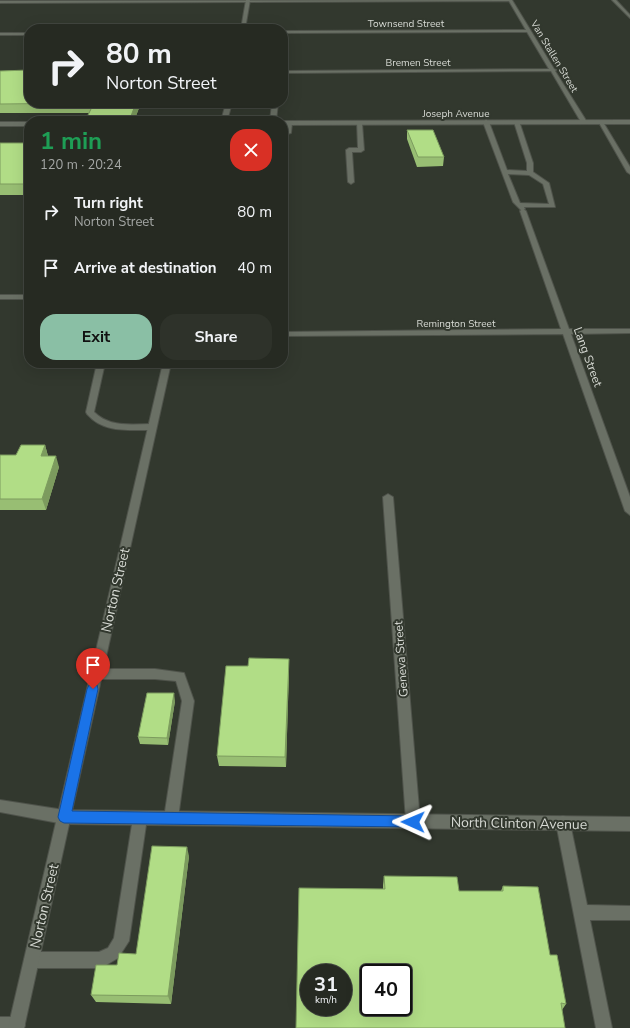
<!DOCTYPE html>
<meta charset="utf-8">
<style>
body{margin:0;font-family:"Nunito Sans",sans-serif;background:#2e322a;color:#f1f3f6;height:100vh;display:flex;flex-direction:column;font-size:15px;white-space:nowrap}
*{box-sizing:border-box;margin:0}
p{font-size:13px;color:#a4a7a5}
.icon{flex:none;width:22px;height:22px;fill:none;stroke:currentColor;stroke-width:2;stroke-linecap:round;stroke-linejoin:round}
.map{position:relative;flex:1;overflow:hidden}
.details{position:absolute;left:24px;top:116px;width:264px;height:252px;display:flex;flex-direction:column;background:#262a22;border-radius:16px;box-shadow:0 4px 16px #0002,0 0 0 1px #424640}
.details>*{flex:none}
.guide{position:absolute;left:24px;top:24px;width:264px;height:84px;border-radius:16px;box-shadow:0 4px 16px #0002,0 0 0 1px #424640;background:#262a22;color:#f1f3f6;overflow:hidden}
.speed{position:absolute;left:300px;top:964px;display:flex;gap:8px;font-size:20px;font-weight:700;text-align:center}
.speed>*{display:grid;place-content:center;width:52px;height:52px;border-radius:50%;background:#262a22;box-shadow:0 4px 16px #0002,0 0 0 1px #424640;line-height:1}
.speed small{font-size:10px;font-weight:400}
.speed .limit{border:2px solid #111;border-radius:6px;background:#fff;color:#111}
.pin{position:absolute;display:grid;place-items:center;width:34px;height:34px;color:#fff;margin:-41px -17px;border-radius:50% 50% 50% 0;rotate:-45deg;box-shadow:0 0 4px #0007}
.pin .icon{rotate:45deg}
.me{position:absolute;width:44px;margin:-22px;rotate:271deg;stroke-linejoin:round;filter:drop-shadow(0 0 3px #0008)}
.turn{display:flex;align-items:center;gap:14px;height:84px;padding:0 16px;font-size:18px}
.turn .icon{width:52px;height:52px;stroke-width:2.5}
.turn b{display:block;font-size:28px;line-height:34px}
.round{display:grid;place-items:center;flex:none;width:42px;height:42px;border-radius:16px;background:#2e322a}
.headline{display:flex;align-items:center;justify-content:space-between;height:68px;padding:0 16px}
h1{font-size:24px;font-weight:700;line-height:30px;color:#1e9e55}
.action{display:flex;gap:8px;margin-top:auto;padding:8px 16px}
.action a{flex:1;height:46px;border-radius:16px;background:#8abfa5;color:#111;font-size:16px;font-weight:700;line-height:46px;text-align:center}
.action a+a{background:#2e322a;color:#f1f3f6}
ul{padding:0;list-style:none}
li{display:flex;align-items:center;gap:12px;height:56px;padding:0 16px}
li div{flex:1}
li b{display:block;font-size:15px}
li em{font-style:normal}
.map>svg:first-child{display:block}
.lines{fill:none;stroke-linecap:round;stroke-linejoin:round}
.service-casing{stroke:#4f534b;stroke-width:2}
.minor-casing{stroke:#4f534b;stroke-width:2}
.tertiary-casing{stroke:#4f534b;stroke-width:2}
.secondary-casing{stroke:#4f534b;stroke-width:2}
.service{fill:#6a7065;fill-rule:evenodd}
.minor{fill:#6a7065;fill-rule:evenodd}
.tertiary{fill:#6a7065;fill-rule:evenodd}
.secondary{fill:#6a7065;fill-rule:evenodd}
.wall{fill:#98be73}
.shaded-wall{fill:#7c9b5e}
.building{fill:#b1dd86;stroke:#7c9b5e;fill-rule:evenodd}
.route{fill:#1a73e8;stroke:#114b97}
.labels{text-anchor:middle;stroke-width:4;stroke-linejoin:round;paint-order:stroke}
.far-street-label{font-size:10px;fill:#d7dad4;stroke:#32382e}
.street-label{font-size:12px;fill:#d7dad4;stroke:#32382e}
.near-street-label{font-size:14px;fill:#d7dad4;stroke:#32382e}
</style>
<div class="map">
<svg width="630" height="1028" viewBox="0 0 630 1028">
<rect width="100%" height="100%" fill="#32382e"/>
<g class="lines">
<defs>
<path id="service" d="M272,103H278L276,121H270Z
M486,120L489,122L507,170L527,171V163L514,122L519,121L533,163V172L549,183L555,207H524L525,209L522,211L513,202L483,122ZM508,174L529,175L543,184L549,204L520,203Z
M289,121L292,123L291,133L283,135V131H285L286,123Z
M357,122L362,123L364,150L361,152H352L354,182L351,184L348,182L346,150L349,148H358Z
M97,363H105L94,412C110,428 132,424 152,424L156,427L155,429C150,430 145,430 139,430C119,430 101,430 87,414L86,412Z
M96,669H155L184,673L194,701L178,818L176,823L171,825L166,823L164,818L182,701L176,681L155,679H96L92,678L90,674L92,670Z
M140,811L145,813L147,818L129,941L118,958L101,968H32L27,965L24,960L27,955L32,952H99L108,948L114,938L133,818L135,813Z
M563,816L568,818L570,823L587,905L630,906V920H590L612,1028H596L556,823L558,818Z
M0,1017H17L23,1019L25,1025L24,1028H0Z"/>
<path id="minor" d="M512,0L554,69L556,70L555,71L587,122L586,123L581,122L551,71L283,73V71L549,69L527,32L283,33V31L526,30L509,1L0,3V1Z
M612,0H616L630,15V18Z
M0,33H29V35H0Z
M598,121L603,122L630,167V174L627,172Z
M523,209L526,211L569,329H630V333L571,334L630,497V515L625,511L563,334L283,336V332L561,329L520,211Z
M0,295H29V299H0Z
M388,494L393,497L420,821L418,826L413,828L408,826L406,821L383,497Z"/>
<path id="tertiary" d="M0,800L64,810L630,817V831L64,824L0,812Z"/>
<path id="secondary" d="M246,0H250L245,29H241Z
M226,103H232L227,121H221Z
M630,120V124L283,125V121Z
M0,122H29V126H0Z
M163,363H171L24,1028H8Z"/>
</defs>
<use href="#service" class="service-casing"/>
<use href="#minor" class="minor-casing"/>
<use href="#tertiary" class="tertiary-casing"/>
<use href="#secondary" class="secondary-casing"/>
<use href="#service" class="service"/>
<use href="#minor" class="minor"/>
<use href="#tertiary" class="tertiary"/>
<use href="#secondary" class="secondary"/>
</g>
<path class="wall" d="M0,71L29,103H141L134,121L89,113H0Z
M407,130L444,157L443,166L417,167L407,139Z
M0,143H29V195H0Z
M45,445L48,456L59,467L46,510H0V455H16Z
M248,666L289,670L286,767L219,766L217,756Z
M175,701L168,745L140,744L138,737Z
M189,856L171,1004L96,1002L91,995L136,954Z
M384,876L459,891H501L503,886L550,955L566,1004L562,1010L383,889V885Z"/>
<path class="shaded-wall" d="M136,103H141L134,121H129Z
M45,445L48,456H41Z
M56,456L59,467L46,510L42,499Z
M289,659V670L286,767L285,757Z
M174,693L175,701L168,745L167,738Z
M187,847L189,856L171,1004L168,996Z"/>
<path class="building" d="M29,70V103H136L129,121H85L94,103L0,104V71Z
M407,130H433L444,157H418Z
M0,143H29V184H0Z
M21,445H45L41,456H56L42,499H0V455H16Z
M249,658L289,659L285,757L217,756L226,666H248Z
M147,693H174L167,738L138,737Z
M152,846L187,847L168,996L91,995L96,965H117L119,953L136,954Z
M384,876L457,877L459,891H503V886L538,887L550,955H557L566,1004L561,1003L565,1028H296L299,888L385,889ZM309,973H343V1007H309ZM369,973H403V1007H369Z"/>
<path class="route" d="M93,684L97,685L98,689L72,811L413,816L417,817L419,822L417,826L413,827L64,823L60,821L58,817L87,689L89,685Z"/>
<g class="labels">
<g class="far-street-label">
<text x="406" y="27">Townsend Street</text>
<text transform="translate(555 56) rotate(59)" y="4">Van Stallen Street</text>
<text x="418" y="66">Bremen Street</text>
<text x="456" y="117">Joseph Avenue</text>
<text x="456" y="327">Remington Street</text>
</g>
<g class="street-label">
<text transform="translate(588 357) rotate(70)" y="4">Lang Street</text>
<text transform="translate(401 659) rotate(-94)" y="4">Geneva Street</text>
</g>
<g class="near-street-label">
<text transform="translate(115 590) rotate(-77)" y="5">Norton Street</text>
<text transform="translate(519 823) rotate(1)" y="5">North Clinton Avenue</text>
<text transform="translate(44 906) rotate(-77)" y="5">Norton Street</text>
</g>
</g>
</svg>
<div class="speed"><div>31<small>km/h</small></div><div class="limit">40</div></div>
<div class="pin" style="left:93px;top:689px;background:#d93025"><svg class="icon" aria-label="arrive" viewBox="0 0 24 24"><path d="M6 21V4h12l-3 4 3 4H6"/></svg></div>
<svg class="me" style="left:413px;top:822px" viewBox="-20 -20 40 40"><path d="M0-17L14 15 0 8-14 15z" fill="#1a73e8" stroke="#fff" stroke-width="4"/></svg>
<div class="guide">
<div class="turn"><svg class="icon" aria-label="right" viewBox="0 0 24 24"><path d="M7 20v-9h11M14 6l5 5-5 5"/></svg><div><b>80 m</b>Norton Street</div></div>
</div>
<section class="details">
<div class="headline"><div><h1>1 min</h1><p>120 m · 20:24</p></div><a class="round" style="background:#d93025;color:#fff"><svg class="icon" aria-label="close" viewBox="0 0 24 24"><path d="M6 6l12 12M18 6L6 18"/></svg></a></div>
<ul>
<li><svg class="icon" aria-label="right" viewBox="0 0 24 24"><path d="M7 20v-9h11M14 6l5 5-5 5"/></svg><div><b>Turn right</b><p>Norton Street</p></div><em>80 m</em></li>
<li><svg class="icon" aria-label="arrive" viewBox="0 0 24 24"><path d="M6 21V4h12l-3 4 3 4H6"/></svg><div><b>Arrive at destination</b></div><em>40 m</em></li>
</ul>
<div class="action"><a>Exit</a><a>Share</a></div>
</section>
</div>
